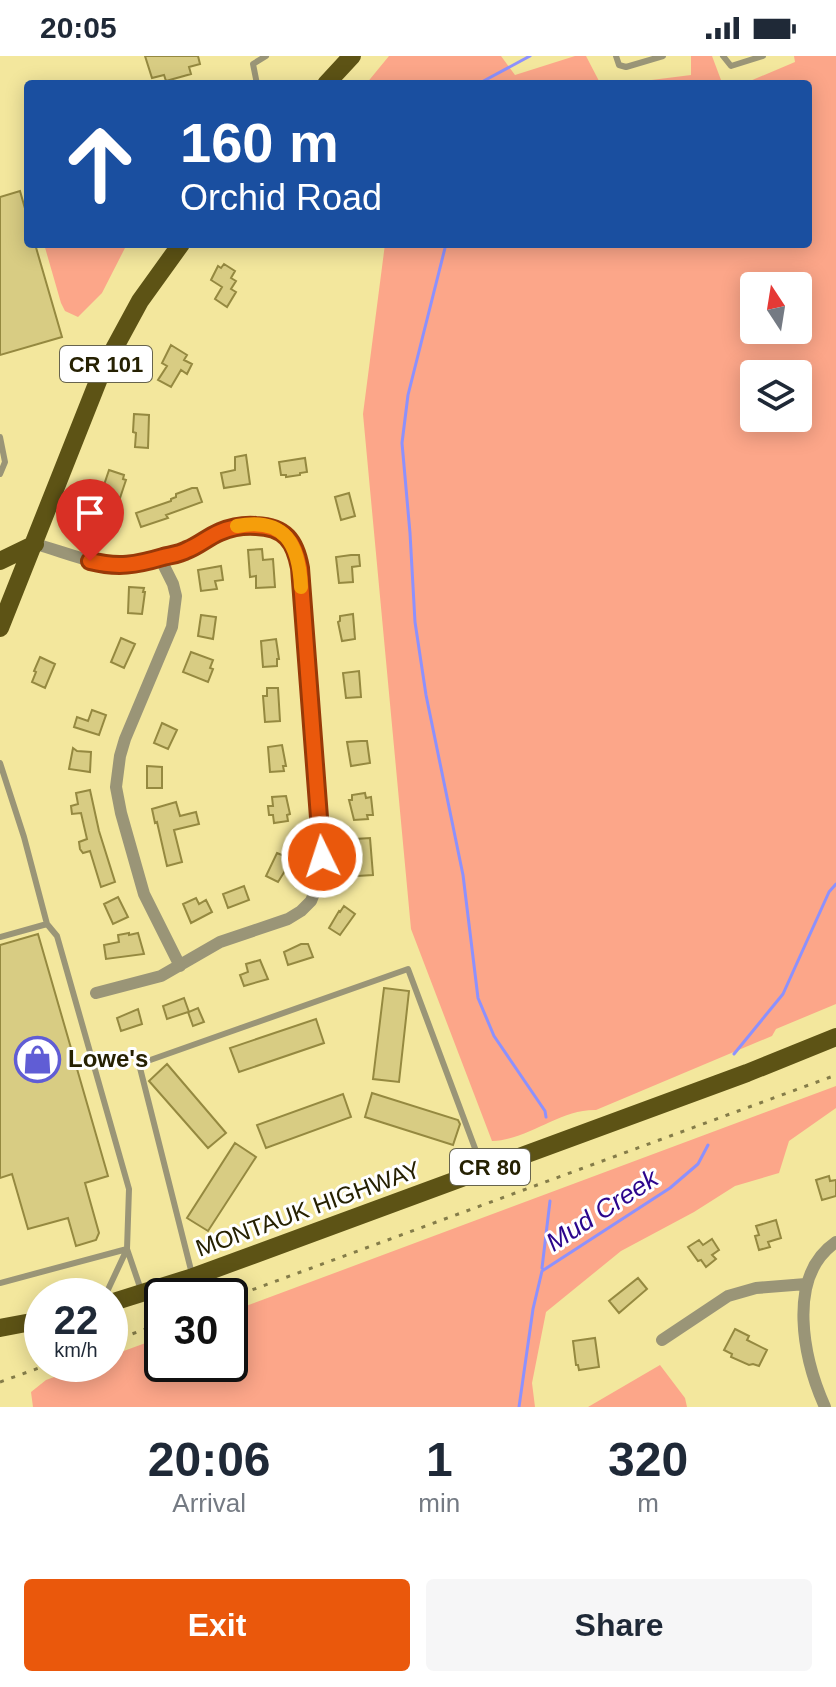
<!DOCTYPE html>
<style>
body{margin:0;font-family:Helvetica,sans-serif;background:#f6f6f7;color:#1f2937;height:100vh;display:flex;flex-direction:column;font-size:30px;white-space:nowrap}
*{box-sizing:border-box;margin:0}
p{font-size:26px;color:#747a83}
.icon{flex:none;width:44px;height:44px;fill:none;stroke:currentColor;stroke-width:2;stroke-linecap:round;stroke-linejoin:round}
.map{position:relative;height:1351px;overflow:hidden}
.side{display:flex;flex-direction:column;background:#fff;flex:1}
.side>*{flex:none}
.top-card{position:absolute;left:24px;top:24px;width:788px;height:168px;border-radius:8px;box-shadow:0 4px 20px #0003;background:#1a4fa0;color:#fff;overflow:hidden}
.needle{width:52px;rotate:348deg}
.controls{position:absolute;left:740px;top:216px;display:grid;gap:16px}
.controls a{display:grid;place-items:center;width:72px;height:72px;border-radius:8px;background:#fff;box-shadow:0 4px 20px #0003;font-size:40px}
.speed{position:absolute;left:24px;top:1222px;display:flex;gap:16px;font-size:40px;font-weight:700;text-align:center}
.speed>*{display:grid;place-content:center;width:104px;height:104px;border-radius:50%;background:#fff;box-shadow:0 4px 20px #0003;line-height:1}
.speed small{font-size:20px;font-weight:400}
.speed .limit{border:4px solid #111;border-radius:12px;background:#fff;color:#111}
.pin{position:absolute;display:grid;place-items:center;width:68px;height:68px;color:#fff;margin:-82px -34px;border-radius:50% 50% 50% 0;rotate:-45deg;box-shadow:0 0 8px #0007}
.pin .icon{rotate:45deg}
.me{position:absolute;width:88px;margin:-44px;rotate:356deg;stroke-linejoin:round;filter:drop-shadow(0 0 6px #0008)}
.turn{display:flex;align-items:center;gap:28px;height:168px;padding:0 24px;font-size:36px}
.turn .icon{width:104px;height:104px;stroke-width:2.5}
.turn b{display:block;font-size:56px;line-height:68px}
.eta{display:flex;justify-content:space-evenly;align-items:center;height:136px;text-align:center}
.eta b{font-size:48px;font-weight:700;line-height:56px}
.button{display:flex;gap:16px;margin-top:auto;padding:16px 24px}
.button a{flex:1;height:92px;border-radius:8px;background:#ea580c;color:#fff;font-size:32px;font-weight:700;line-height:92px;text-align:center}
.button a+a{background:#f6f6f7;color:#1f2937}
.status{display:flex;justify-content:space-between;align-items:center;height:56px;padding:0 40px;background:#fff;direction:ltr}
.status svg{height:22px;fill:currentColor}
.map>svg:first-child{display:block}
.green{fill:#fca689;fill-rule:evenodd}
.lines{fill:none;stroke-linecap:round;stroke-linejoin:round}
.stream{stroke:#8d91fd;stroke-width:3}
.building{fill:#d8cc83;stroke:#958940;stroke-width:2}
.service{stroke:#9a9577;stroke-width:6}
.minor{stroke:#9a9577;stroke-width:12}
.primary{stroke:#5d5315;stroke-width:18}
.rail{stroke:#847c49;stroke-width:3;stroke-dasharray:4 8;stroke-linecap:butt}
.route-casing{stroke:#983908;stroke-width:20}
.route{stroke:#ea580c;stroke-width:14}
.slow{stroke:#f59e0b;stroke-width:14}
.labels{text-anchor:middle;stroke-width:6;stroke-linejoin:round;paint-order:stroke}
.shield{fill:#fff;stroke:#67644e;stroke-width:2}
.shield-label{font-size:22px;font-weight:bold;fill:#262102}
.poi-label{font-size:24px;font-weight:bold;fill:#262102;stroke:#fff;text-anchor:start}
.street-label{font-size:24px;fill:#262102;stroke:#fff}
.water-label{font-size:26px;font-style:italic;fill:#2b058c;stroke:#fff}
</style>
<div class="status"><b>20:05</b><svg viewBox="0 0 49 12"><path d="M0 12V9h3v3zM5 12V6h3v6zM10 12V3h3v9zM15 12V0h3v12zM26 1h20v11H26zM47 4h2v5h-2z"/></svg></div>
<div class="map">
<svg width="836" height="1351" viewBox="0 0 836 1351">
<rect width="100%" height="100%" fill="#f3e79d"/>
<path class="green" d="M389,0H501L515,19L575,0H586L599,25L628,27L691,19V0H712L721,24L750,25L795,6L794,0H836V948L776,973L772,980L596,1054C559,1053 529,1084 492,1085L411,873L363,358L385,188H808V28H366ZM754,230H798V274H754ZM754,318H798V362H754Z
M44,188H127L102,237L78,261L65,255L61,247Z
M836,1030V1052L789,1085L779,1117L735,1130L694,1156L621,1195L546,1256L532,1327L535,1351H33L31,1336L46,1324L90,1308H110V1300L162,1281V1308H230V1256Z
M660,1309L685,1342L687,1351H588Z"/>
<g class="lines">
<path class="stream" d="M478,28L530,0
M446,188L408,339L402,387L410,477L415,566L426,639L463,819L478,942L494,980L545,1055L546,1061
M734,998L783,938L829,836L836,828
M542,1212L550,1145
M519,1351L533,1253L542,1215L670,1132L698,1108L708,1089"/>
</g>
<path class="building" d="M145,0H198L200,8L189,11L191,18L166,25L164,19L152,22Z
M20,135L28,163V188H35L62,281L0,299V141Z
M224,208L235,215L231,222L236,225L231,233L236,236L227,251L215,243L222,231L211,224L218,210L221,212Z
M171,289L187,299L184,304L192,308L187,318L181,314L171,331L158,324L167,310L162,307Z
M134,358L149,359L148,392L135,391L136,377L133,376Z
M246,399L250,428L224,432L221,417L235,414V401Z
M305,402L307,416L300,417V419L286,421V419H281L279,406Z
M109,414L124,419L123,423L126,424L120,442L102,435Z
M192,432H197L202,446L166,459L168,462L141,471L136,457L171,445V443L176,441V438Z
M349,437L355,460L341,464L335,441Z
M262,493L263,504L273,503L275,531L256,532V520L250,521L248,494Z
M351,499H359L360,510L352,511L353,526L339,527L336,501Z
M221,510L223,524L215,525L217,533L201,535L198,514Z
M129,531L144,532L143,536H145L142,558L128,557Z
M353,558L355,583L342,585L338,566L340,565V560Z
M201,559L216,561L213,583L198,580Z
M121,582L135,588L124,612L111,606Z
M276,583L279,603H277V610L263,611L261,585Z
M191,596L213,604L210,612L213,613L208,626L183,616Z
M40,601L55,608L45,632L32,626L36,616L34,615Z
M359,615L361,641L346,642L343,617Z
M267,632H278L280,665L265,666L263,640H267Z
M92,654L106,659L99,679L74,671L77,661L88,665Z
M162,667L177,674L168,693L154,687Z
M361,685H367L370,707L351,710L347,686Z
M282,689L286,710H283L284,715L270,716L268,691Z
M73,692L77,695L91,696L90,716L69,713Z
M147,710L162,711V732H147Z
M90,734L99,775L115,826L101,831L90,795L83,797L80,793L79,786L87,783L81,757L72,758L71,750L78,748L76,737Z
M365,737L366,742L371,741L373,759H367L368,763L354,764L349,744H352V739Z
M286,740L290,758L287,759L288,765L274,767L273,759H269L268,750H273L272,741Z
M176,746L180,760L196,756L199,768L174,774L182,806L167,810L157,766L155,767L152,753Z
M370,782L373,819L357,820L356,807L354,808L353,799L356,798L355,783Z
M277,797L289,802L286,809L288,810L278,826L266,820Z
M244,830L249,844L228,852L223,838Z
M118,841L128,861L113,868L104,848Z
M196,842L199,848L206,844L212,856L191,867L183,848Z
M344,850L355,858L340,879L329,872L339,855L340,856Z
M129,877V879L138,877L144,898L106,903L104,889L119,886L118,879Z
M38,878L108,1120L85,1127L99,1177L96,1184L76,1190L68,1162L28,1173L12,1118L0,1122V889Z
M301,888H308L313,901L288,909L284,896Z
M260,904L268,923L244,930L240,919L248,916L246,908Z
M384,932L409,935L399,1026L373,1023Z
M184,942L189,956L198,952L204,966L193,970L188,956L167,963L163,950Z
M138,953L142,968L121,975L117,962Z
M316,963L324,987L239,1016L230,992Z
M167,1008L226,1077L208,1092L149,1025Z
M372,1037L458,1064L460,1068L453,1089L365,1061Z
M343,1038L351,1061L266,1092L257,1069Z
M235,1087L256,1101L208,1175L187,1162Z
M829,1120L830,1125L836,1124V1140L822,1144L816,1124Z
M776,1164L781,1182L768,1186L770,1191L759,1194L755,1180L759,1179L756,1170Z
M712,1183L719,1194L712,1199L716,1203L706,1211L701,1204L698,1205L688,1191L699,1184L703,1189Z
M638,1222L647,1233L619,1257L609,1245Z
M735,1273L749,1280L747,1284L767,1294L759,1310L753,1308L749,1309L731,1301L732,1298L724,1294Z
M595,1282L599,1311L579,1314L578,1309H576L573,1285Z"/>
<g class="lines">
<path class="service" d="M616,0L619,9L626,11L663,0
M723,0L731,10L763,0
M257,28L253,8L266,0
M0,381L5,406L0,418
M0,707L24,781L47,868L0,881
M47,868L57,880L129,1133L127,1193L141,1234
M192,1218L139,1008L408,913L482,1111
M0,1227L127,1193
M105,1240L127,1193"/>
<path class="minor" d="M35,488C66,496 96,511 130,509C145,509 175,500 189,493C200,488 210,481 221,476C238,468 264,465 281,475C293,482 298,499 300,512L322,801L321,814L317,830L311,845L301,855L288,863L220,886L161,920L96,937
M160,502L173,528L176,540L172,571L125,683L120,700L116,731L121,757L144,838L180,910
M662,1284L728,1240L756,1232L806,1228
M825,1351C804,1304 785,1221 836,1186"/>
<path class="primary" d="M326,28L352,0
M0,505L35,488
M0,572L102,315L140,245L181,188
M110,1247L193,1221L747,1017L836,981
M0,1272L42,1264"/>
<path class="rail" d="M230,1242L836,1019
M110,1286L162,1267
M0,1326L50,1308"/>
</g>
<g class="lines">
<defs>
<path id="route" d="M90,505C118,512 136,509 163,501C171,499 180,498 187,494C198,490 208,481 220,476C232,471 243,469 256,470C285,471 295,485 300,512L322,801"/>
</defs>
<use href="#route" class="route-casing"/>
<use href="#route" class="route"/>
<path class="slow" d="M237,470C285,461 299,488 301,531"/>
</g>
<defs>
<symbol id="shop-ring" viewBox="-11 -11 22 22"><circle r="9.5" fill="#fff" stroke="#605dd5" stroke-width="1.5"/><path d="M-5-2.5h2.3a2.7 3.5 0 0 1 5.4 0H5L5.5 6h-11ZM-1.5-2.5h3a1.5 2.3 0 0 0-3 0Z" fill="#605dd5"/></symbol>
</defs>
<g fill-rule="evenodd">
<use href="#shop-ring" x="12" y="978" width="51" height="51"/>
</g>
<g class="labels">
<g class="shield">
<rect x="60" y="290" width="92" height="36" rx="6"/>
<rect x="450" y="1093" width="80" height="36" rx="6"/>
</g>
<g class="shield-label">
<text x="106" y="316">CR 101</text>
<text x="490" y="1119">CR 80</text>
</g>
<g class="poi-label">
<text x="68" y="1011">Lowe's</text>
</g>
<g class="street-label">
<text transform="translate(308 1153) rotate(-20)" y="8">MONTAUK HIGHWAY</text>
</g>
<g class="water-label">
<text transform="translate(602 1154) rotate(-33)" y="9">Mud Creek</text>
</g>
</g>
</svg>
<div class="controls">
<a><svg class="needle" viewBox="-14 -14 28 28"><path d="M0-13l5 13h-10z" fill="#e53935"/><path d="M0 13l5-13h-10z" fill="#747a83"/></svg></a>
<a><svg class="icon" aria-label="layers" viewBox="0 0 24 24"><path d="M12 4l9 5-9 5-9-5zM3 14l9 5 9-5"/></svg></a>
</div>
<div class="speed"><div>22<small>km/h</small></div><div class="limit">30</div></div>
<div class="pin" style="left:90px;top:505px;background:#d93025"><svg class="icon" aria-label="arrive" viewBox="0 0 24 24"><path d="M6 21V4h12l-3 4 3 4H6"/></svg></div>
<svg class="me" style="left:322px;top:801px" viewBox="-20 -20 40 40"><circle r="17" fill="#ea580c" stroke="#fff" stroke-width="3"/><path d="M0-11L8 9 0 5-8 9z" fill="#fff"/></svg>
<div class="top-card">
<div class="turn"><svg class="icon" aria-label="ahead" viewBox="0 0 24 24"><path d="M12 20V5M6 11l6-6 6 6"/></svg><div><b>160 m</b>Orchid Road</div></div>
</div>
</div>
<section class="side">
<div class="eta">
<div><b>20:06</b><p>Arrival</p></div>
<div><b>1</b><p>min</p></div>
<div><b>320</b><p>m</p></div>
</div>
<div class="button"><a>Exit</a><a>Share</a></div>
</section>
